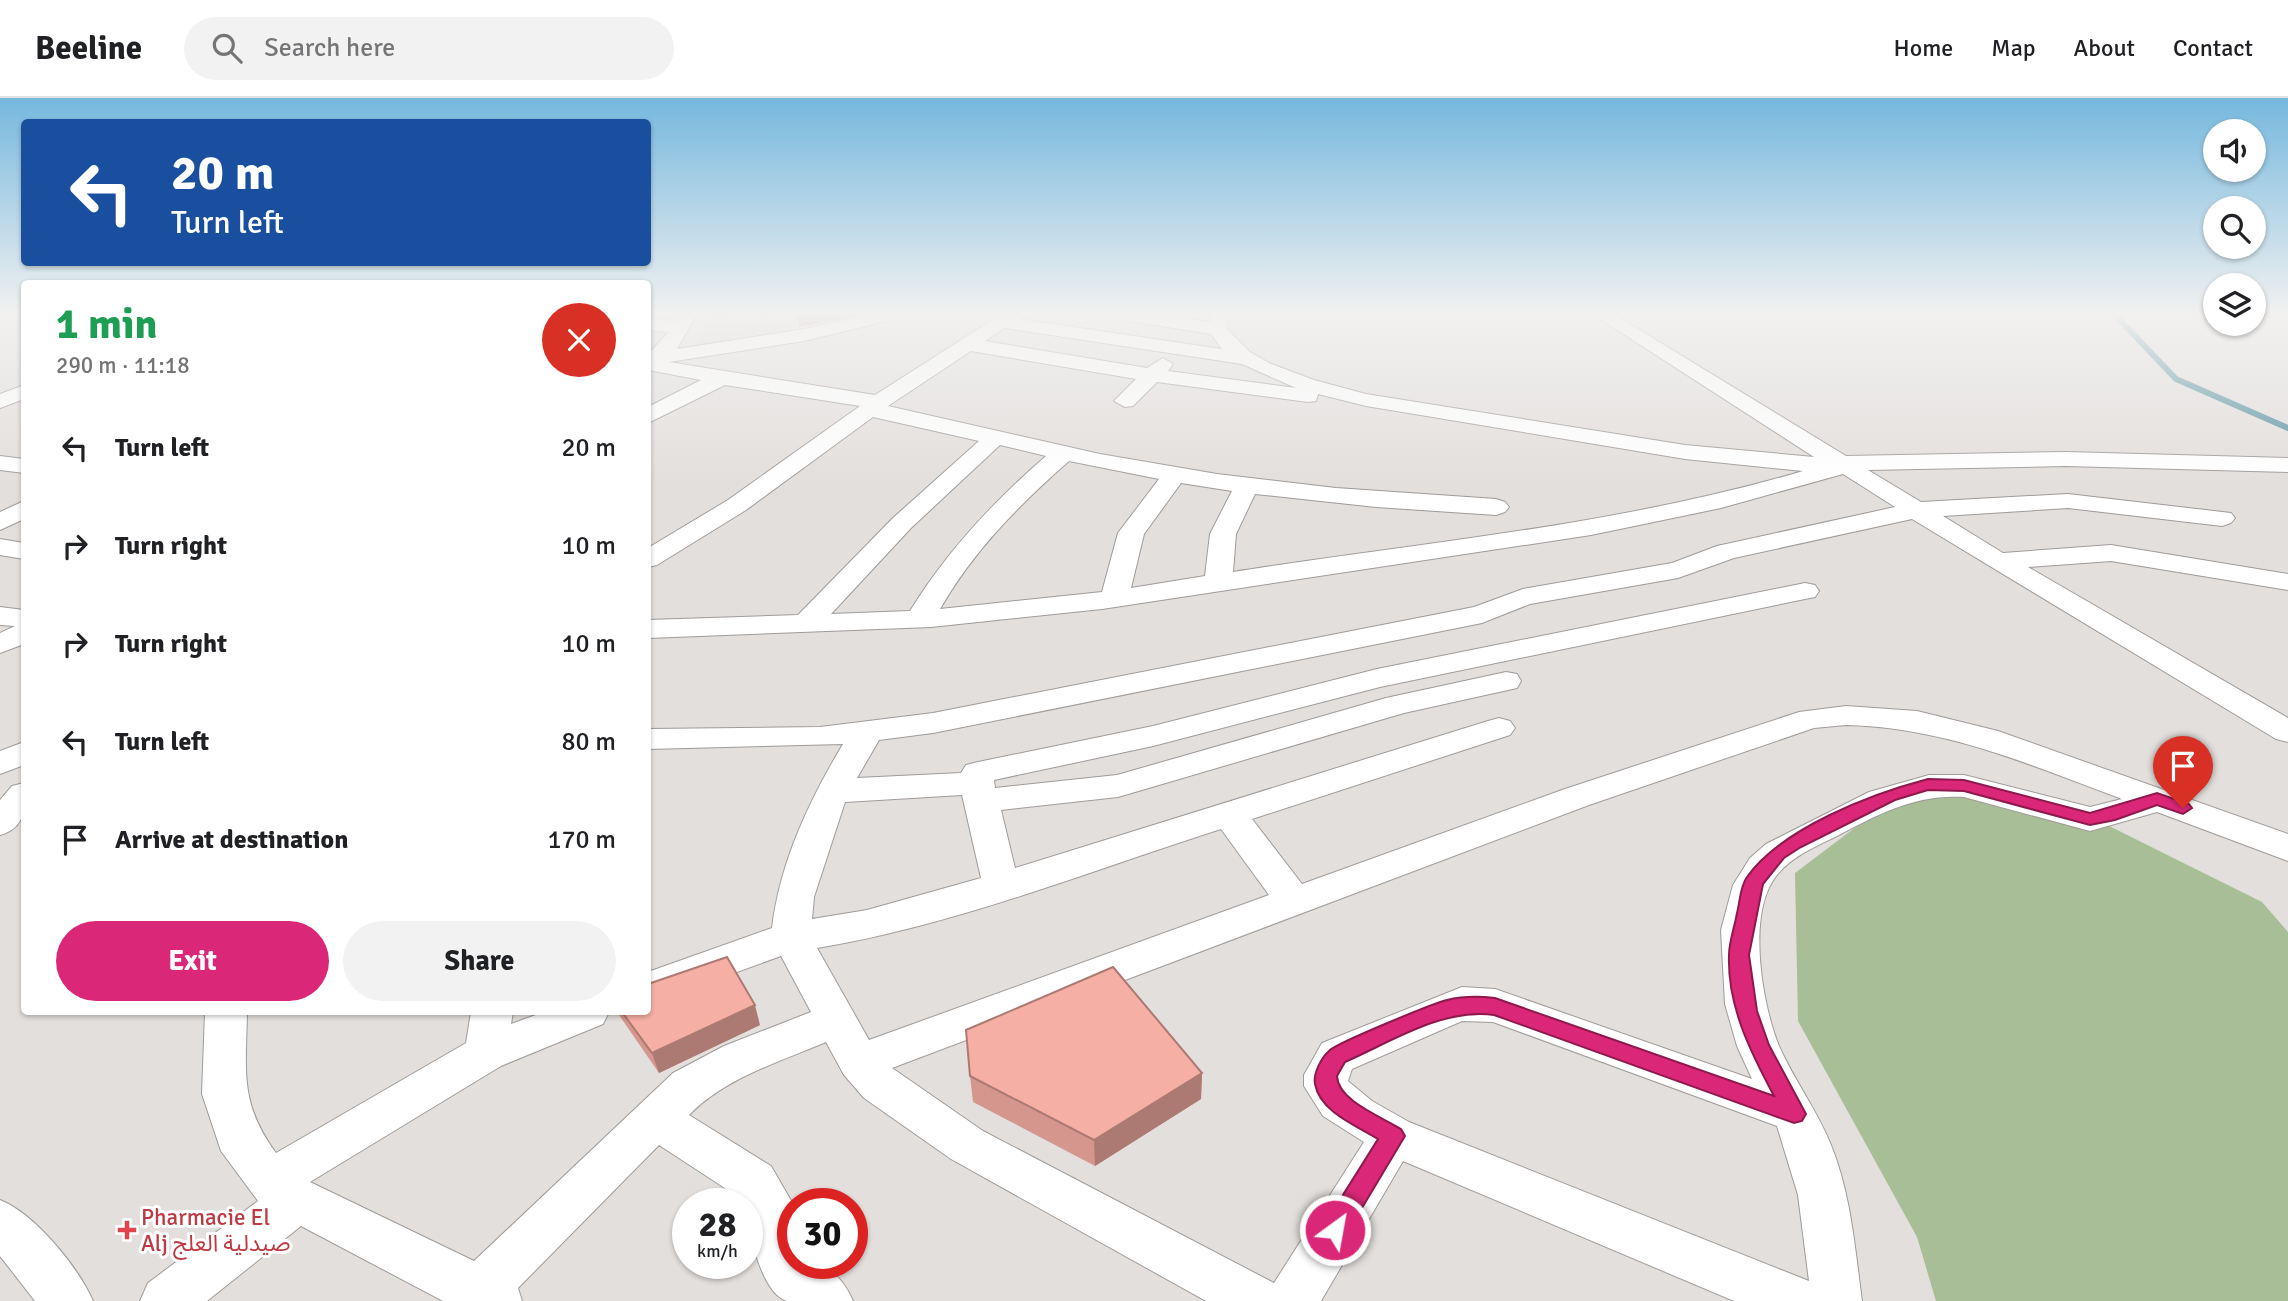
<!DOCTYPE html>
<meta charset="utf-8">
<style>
body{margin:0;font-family:Signika,"Noto Sans Arabic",sans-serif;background:#f2f2f2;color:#202124;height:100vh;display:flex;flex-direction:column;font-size:26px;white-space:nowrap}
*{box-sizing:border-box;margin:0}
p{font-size:23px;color:#757577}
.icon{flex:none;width:38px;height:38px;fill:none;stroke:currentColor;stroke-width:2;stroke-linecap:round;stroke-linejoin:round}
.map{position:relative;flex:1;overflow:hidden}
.drawer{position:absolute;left:21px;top:182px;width:630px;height:735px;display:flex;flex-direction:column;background:#fff;border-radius:7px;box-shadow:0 2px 5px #0004}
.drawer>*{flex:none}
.guide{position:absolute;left:21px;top:21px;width:630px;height:147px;border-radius:7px;box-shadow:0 2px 5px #0004;background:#1a4fa0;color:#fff;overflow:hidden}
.tools{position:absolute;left:2203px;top:21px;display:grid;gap:14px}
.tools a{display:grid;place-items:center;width:63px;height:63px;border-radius:50%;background:#fff;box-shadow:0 2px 5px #0004;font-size:35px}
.speed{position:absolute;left:672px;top:1090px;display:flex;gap:14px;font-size:35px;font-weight:700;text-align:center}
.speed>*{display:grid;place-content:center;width:91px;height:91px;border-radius:50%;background:#fff;box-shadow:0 2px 5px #0004;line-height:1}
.speed small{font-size:18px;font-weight:400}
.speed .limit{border:10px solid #d22;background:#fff;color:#111}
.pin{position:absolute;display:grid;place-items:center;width:60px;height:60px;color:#fff;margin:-72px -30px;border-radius:50% 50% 50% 0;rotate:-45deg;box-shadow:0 0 7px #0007}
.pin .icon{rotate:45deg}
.me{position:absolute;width:77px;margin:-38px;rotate:32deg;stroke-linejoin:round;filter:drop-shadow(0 0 5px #0008)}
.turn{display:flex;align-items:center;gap:24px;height:147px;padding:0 35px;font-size:32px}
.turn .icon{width:91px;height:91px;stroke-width:2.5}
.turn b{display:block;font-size:49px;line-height:60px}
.round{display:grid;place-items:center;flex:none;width:74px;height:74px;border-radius:37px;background:#f2f2f2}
.summary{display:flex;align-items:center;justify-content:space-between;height:119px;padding:0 35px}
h1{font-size:42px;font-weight:700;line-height:52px;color:#1e9e55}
.primary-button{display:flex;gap:14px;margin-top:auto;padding:14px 35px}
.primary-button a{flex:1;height:80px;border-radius:42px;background:#db2777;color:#fff;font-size:28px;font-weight:700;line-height:80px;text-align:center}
.primary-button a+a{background:#f2f2f2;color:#202124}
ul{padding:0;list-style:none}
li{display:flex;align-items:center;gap:21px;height:98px;padding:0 35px}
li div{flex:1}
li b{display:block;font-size:26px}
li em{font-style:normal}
header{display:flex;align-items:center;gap:42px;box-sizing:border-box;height:98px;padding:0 35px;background:#fff;border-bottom:2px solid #e0e0e0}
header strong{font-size:33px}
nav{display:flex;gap:38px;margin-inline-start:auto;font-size:24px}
.search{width:490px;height:63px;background:#f2f2f2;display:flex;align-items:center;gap:18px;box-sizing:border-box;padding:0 24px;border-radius:38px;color:#757577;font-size:26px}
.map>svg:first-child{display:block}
.built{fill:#ded4cc}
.green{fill:#a7be96}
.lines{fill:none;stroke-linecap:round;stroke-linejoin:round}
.stream{stroke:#57919e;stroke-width:6}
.minor-casing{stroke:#9f9b99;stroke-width:2}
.minor{fill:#fff;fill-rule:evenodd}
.wall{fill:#d4968d}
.shaded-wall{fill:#ac7a73}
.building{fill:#f6afa4;stroke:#ac7a73;stroke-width:2}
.route{fill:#db2777;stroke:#8e194d;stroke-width:2}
.health-dot{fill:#e0444e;stroke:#fff;stroke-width:2.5}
.labels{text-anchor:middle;stroke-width:6;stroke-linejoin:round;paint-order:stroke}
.near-health-label{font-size:23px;fill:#be3a42;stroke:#fff;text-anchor:start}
</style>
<header>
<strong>Beeline</strong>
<div class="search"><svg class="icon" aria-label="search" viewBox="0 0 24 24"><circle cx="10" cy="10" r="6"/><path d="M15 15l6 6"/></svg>Search here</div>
<nav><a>Home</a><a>Map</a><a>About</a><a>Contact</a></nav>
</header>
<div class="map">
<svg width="2288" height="1203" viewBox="0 0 2288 1203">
<rect width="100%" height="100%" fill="#e3dfdd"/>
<path class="built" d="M712,217H852L697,248Z"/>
<path class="green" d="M1966,686L2089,718L2262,804L2288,834V1203H1936L1917,1139L1798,923L1795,775L1873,716Z"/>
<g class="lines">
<path class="stream" d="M2115,217L2176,281L2288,330"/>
<defs>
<path id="minor" d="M678,217H696L677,251L804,231L866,217H897L895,221L804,243L669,264L875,297L1000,217H1021L1019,221L1222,251L1211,236L1130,223L1121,217H1162L1209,224L1210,217H1228L1227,231L1250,254L1269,265L1314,282L1366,296L1685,347L1814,359L1594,217H1615L1846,358L2066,354L2288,360V374L2066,368L1868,372L1921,404L2068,396L2231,415L2235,420L2231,425L2222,428L2068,410L1943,418L2003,455L2111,447L2288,476V492L2111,463L2028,469L2288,620V644L2276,641L1912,421L1734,460L1678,480L1530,506L1482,525L933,635L879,642L857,680L961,675L966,667L978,664L1153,628L1377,571L1805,485L1815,487L1819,493L1815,499L1805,501L1380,589L1153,648L994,682L995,690L1117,677L1386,600L1506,574L1517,576L1521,583L1517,590L1404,615L1118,699L1001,712L1015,770L1488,623L1499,620L1510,623L1515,630L1510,637L1252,721L1302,786L1565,691L1799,614L1846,608L1917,613L1998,633L2288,736V763L2157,714L2090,733L1964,699C1917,696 1880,715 1839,737C1817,748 1792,758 1777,777C1746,815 1762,906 1779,948C1794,982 1817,1012 1831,1047C1851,1096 1855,1151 1862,1203H1734L1403,1063L1321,1203H1206L951,1061L864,1000L844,977L826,944C779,964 725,980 689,1017L771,1068L793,1106V1166C824,1166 840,1173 853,1203C835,1203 803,1203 787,1203C761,1196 747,1129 747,1106H742L737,1098L659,1047L518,1190L522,1203H443L301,1128L207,1203H140L148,1185L258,1103L221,1053L202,996L205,914H247C246,973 239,1005 276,1055L466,945L471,914H513L511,926L544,914H609L603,926L501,968L310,1084L474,1163L673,975L724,948L811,914L781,858L648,906V874L772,830C780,764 809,703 843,646L648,651V631L820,629L933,615L1474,509L1523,491L1672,465L1717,448L1895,409L1843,376L1721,410L1591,437L1102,511L931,529L648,540V522L798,517L893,420L979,343L873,319L746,412L657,467L648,469V450L728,402L860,308L725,287L648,325V309L701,282L648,272V256L669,234L648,232V220L674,223ZM1004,230L1242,266L1296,290L1168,273L1173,266L1163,260L1147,270L985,243ZM971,253L1136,281L1114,303L1125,309L1133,308L1157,284L1308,304L1316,303L1318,296L1366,308L1685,361L1803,373C1617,428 1423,444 1233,474L1236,436L1255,396L1376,409L1496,417L1505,414L1509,409L1505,404L1496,401L1336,390L1217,376L1100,356L888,308ZM1000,347L1046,358C993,404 947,453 910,513L831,516L911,430ZM1069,363L1159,381L1118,435L1102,494L940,511C973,453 1019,407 1069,363ZM1181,385L1232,393L1210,436L1205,478L1131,490L1144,436ZM1846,627C1944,629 2031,667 2122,701L2090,709L1964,677H1929L1869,694L1766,746L1750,760L1733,787L1721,832L1725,906L1737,948L1752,981L1495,891L1462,889L1322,945L1304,977V988L1323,1018L1364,1044L1274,1185L983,1033L892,970L1589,707L1814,630ZM962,697L981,780L867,812L812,821L814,799L845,704ZM1221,731L1269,797L869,942L817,850C953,828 1089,773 1221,731ZM1462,923L1493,924L1777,1028L1798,1097L1809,1183L1409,1024L1372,1003L1348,983L1352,971Z
M24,287V301L0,310V296Z
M0,358L24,361V375L0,372Z
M24,403V421L0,432V414Z
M0,441L24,445V461L0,457Z
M0,509L24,512V546L0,555V535L15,528L0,527Z
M24,644V667L0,676V653Z
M24,685C26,708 26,730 0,737V702L12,688Z
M0,1102C35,1116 78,1169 93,1203H35L0,1158Z"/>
</defs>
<use href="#minor" class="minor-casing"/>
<use href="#minor" class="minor"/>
</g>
<path class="wall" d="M617,914H648L760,927L659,975L619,917Z
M1202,975L1201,1001L1095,1068L973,1004L970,978Z"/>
<path class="shaded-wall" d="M704,217H727L704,218Z
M797,217H859L799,229Z
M755,907L760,927L659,975L652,955Z
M1202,975L1201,1001L1095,1068L1094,1042Z"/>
<path class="building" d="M727,859L755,907L652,955L622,914H648V886Z
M1113,869L1202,975L1094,1042L970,978L966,932Z"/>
<linearGradient id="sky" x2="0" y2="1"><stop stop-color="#75b8de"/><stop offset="0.56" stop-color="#f2f1f0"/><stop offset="1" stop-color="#f2f1f0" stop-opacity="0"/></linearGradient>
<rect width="2288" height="385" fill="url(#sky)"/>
<path class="route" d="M1928,681L1964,682L2090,715L2157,695L2189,706L2192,710L2183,716L2157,707L2115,722L2090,727L1964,693L1928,692L1895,702L1801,749L1784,760L1763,786L1749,857L1757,913L1769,947L1806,1016L1802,1023L1794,1025L1494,917C1442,910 1391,944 1345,964L1337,978C1338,1003 1382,1019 1401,1031L1405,1038L1344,1140L1335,1144L1326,1140L1323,1132L1326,1124L1378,1041C1357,1028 1320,1014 1315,986C1313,976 1321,960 1329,953C1334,946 1434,905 1447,902C1463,898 1478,898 1495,900L1774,998C1751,955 1727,908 1729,857C1729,843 1735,828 1737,815C1740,804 1740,788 1747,779C1782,730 1871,696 1928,681Z"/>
<path class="health-dot" d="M123.5 1121.5h7v7h7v7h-7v7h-7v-7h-7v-7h7z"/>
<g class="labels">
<g class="near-health-label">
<text x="141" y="1127">Pharmacie El<tspan x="141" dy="26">Alj صيدلية العلج</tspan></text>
</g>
</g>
</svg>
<div class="tools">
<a><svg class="icon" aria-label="sound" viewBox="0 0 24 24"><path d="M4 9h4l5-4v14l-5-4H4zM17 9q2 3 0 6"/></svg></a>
<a><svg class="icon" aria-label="search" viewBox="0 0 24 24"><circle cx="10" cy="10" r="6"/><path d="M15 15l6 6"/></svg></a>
<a><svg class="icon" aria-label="layers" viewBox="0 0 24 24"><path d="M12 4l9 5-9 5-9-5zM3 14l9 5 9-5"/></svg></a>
</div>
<div class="speed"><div>28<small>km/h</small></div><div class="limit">30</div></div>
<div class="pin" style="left:2183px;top:710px;background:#d93025"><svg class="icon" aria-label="arrive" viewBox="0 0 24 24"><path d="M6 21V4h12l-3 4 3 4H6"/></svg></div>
<svg class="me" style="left:1335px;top:1132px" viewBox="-20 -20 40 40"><circle r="17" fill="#db2777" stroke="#fff" stroke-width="3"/><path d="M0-11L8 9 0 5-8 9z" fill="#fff"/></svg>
<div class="guide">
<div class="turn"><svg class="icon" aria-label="left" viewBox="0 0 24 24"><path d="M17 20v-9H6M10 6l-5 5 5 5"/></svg><div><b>20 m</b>Turn left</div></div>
</div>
<section class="drawer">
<div class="summary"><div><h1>1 min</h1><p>290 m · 11:18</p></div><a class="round" style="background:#d93025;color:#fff"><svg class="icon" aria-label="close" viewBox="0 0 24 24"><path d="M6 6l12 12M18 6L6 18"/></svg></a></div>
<ul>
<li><svg class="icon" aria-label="left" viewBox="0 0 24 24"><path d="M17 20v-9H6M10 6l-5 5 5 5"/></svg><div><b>Turn left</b></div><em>20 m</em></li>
<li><svg class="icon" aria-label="right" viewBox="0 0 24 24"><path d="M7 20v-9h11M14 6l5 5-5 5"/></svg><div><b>Turn right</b></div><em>10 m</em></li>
<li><svg class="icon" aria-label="right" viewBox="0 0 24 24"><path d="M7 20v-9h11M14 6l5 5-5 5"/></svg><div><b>Turn right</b></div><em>10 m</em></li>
<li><svg class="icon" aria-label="left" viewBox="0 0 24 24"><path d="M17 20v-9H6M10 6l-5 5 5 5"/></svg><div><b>Turn left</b></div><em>80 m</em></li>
<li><svg class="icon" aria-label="arrive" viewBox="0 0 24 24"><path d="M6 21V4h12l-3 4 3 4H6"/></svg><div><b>Arrive at destination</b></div><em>170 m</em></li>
</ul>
<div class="primary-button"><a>Exit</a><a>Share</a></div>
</section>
</div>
